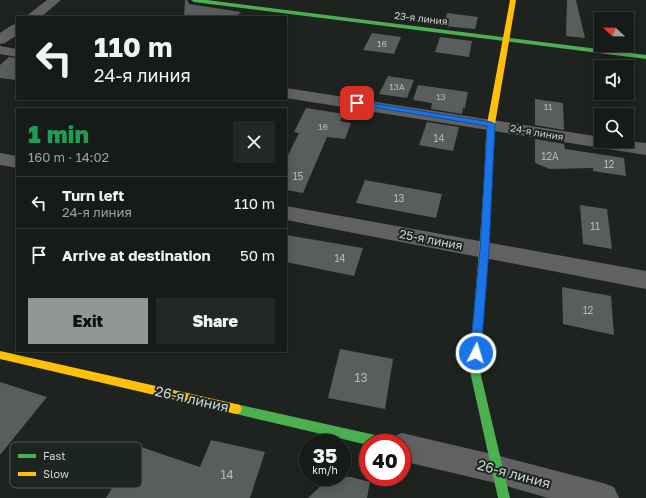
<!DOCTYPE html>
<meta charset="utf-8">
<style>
body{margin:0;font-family:"Golos Text",sans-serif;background:#232725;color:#f1f3f6;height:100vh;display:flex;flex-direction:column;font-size:15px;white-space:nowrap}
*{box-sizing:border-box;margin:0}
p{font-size:13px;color:#9ea1a2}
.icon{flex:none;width:22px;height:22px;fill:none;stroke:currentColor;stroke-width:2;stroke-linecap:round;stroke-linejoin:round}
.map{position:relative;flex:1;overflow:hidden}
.panel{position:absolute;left:16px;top:108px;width:271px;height:244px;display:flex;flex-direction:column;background:#161a18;border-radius:0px;box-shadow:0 2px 10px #0003,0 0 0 1px #353837}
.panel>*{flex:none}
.top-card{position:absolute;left:16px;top:16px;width:271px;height:84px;border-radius:0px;box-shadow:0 2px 10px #0003,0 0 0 1px #353837;background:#161a18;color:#f1f3f6;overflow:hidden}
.needle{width:26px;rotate:292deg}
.controls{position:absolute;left:594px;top:12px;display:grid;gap:8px}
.controls a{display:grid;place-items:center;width:40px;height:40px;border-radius:0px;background:#161a18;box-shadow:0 2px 10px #0003,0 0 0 1px #353837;font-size:20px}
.speed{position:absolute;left:299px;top:434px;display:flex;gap:8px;font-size:20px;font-weight:700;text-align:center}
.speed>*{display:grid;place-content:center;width:52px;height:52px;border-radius:50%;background:#161a18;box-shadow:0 2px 10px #0003,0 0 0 1px #353837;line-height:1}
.speed small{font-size:10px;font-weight:400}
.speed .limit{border:6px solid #d22;background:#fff;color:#111}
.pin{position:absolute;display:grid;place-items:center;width:34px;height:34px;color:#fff;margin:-17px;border-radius:8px;box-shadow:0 2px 6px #0006}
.me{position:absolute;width:44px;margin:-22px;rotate:5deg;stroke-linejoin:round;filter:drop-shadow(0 0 3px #0008)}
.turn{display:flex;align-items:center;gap:14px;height:84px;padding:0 12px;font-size:18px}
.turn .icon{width:52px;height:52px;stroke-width:2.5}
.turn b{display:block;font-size:28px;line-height:34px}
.round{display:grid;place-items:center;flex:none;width:42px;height:42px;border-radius:0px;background:#232725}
.head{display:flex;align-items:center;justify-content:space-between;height:68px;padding:0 12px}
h1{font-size:24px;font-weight:800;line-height:30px;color:#1e9e55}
.primary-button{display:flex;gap:8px;margin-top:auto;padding:8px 12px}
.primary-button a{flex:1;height:46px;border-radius:0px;background:#919793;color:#111;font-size:16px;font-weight:800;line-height:46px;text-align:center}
.primary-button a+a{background:#232725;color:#f1f3f6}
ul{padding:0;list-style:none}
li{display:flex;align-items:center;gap:12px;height:52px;padding:0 12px;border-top:1px solid #353837}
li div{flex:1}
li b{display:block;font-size:15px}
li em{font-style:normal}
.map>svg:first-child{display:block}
.building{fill:#595d5b}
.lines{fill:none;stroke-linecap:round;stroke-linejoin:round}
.street{fill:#616161;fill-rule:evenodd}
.fast{fill:#4caf50;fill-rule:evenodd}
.slow{fill:#ffc107;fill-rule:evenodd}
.route{fill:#1a73e8;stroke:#114b97}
.labels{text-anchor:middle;stroke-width:4;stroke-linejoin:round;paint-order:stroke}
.far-number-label{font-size:9px;fill:#b2b7b4}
.far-street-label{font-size:10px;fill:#cfd5d1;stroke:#1c2520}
.number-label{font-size:10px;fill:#b2b7b4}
.street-label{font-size:12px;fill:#cfd5d1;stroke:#1c2520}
.near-number-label{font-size:12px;fill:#b2b7b4}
.near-street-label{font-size:14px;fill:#cfd5d1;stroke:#1c2520}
.key{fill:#1c2520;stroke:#525a55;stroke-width:1}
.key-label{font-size:11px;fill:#cfd5d1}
</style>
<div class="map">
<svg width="646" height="498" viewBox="0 0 646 498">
<rect width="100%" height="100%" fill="#1e2320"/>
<path class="building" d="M185,0H187L189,4L241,12L236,17H184Z
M567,0H576L585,38L566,36Z
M447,13L478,17L475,29L444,26Z
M372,33L401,37L394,54L363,50Z
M440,37L472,41L469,57L435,52Z
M9,57L17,58V80L0,78V65Z
M388,76L414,80L407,98L379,94Z
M418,85L468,92L465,108H463L462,114L431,109L432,103L413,100Z
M535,99L563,103L564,130L535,125Z
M306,108L344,114L340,121L351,123L345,139L327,137L303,193L286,190V159L299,133L294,132Z
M427,122L459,127L453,151L419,145Z
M535,139L564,144L565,149L624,158L626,176L593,171V168L550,169L535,163Z
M365,180L442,194L436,218L356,203Z
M580,205L607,209L612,249L583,244Z
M286,235L363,248L354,276L286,262Z
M562,287L611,296L614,335L563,324Z
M340,349L393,359L385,409L328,398Z
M0,382L47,397L0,455Z
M211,440L265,452L250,498H106L138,446L200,467Z
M330,477H351L370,482L367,498H308Z"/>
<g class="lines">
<path class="street" d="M47,0H61L41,17H25Z
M17,24V35L5,43L0,44V33L12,25Z
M0,46L17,49V57L0,54Z
M286,88L601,137V141H627L646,143V155L286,98Z
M0,153L17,156V168L0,165Z
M286,206L646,271V289L286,220Z
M402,433L496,455L603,483L614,487L619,498H548L496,483L402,461V443H389L392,437Z"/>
<path class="fast" d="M191,0H207L646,55V59L194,2Z
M486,154H489L493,156L489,251L479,367L510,498H498L469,367L479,251Z
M236,404L384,437L388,439L390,443H368V445L236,414L232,413L230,409L232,405Z"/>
<path class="slow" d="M510,0H516L495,124L493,156L489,158L485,156L487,124Z
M0,351L236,404L240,405L242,409L240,413L236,414L0,359Z"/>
</g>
<path class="route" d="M357,101L491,122L495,124L489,250L481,353L479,356L476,357L472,356L470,353L480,250L487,126L355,104V102Z"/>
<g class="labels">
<g class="far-number-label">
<text x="382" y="47">16</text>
<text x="397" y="90">13А</text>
<text x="441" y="100">13</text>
<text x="548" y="110">11</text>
<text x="323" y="130">16</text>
</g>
<g class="far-street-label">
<text transform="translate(421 18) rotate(7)" y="4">23-я линия</text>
<text transform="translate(537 132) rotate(10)" y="4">24-я линия</text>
</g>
<g class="number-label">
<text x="439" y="142">14</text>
<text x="550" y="160">12А</text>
<text x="609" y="168">12</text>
<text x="298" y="180">15</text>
<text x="399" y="202">13</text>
<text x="595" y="230">11</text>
<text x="340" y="262">14</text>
<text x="588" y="314">12</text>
</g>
<g class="street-label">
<text transform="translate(431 240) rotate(11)" y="4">25-я линия</text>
</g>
<g class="near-number-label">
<text x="361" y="382">13</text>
<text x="227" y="479">14</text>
</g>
<g class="near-street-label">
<text transform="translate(192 399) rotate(13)" y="5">26-я линия</text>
<text transform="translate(514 474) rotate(15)" y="5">26-я линия</text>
</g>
</g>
<rect x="10" y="442" width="132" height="46" rx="6" class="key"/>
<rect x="18" y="454" width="18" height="4" fill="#4caf50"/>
<rect x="18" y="472" width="18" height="4" fill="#ffc107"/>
<g class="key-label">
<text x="43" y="460">Fast</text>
<text x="43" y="478">Slow</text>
</g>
</svg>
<div class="controls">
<a><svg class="needle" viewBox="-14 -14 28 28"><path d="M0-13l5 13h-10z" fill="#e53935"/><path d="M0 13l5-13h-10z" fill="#9ea1a2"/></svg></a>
<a><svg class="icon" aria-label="sound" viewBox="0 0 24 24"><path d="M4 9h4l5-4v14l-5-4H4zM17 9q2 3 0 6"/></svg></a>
<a><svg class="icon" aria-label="search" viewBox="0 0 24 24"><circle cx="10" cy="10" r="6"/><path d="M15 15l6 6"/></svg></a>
</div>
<div class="speed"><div>35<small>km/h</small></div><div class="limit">40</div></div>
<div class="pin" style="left:357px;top:103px;background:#d93025"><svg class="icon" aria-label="arrive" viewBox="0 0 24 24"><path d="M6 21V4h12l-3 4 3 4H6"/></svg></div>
<svg class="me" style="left:476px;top:353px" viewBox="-20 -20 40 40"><circle r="17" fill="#1a73e8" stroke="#fff" stroke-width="3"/><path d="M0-11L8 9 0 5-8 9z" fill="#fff"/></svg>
<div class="top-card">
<div class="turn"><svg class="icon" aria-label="left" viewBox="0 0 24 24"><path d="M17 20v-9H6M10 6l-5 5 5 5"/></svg><div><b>110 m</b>24-я линия</div></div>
</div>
<section class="panel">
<div class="head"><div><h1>1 min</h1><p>160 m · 14:02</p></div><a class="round"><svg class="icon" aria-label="close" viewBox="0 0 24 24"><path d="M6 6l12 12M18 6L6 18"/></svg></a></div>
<ul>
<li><svg class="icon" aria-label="left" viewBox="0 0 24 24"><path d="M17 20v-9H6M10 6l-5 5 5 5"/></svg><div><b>Turn left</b><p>24-я линия</p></div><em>110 m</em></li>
<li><svg class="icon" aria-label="arrive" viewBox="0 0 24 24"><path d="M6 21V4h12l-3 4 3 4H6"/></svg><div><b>Arrive at destination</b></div><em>50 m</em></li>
</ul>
<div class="primary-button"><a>Exit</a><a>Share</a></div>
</section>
</div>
